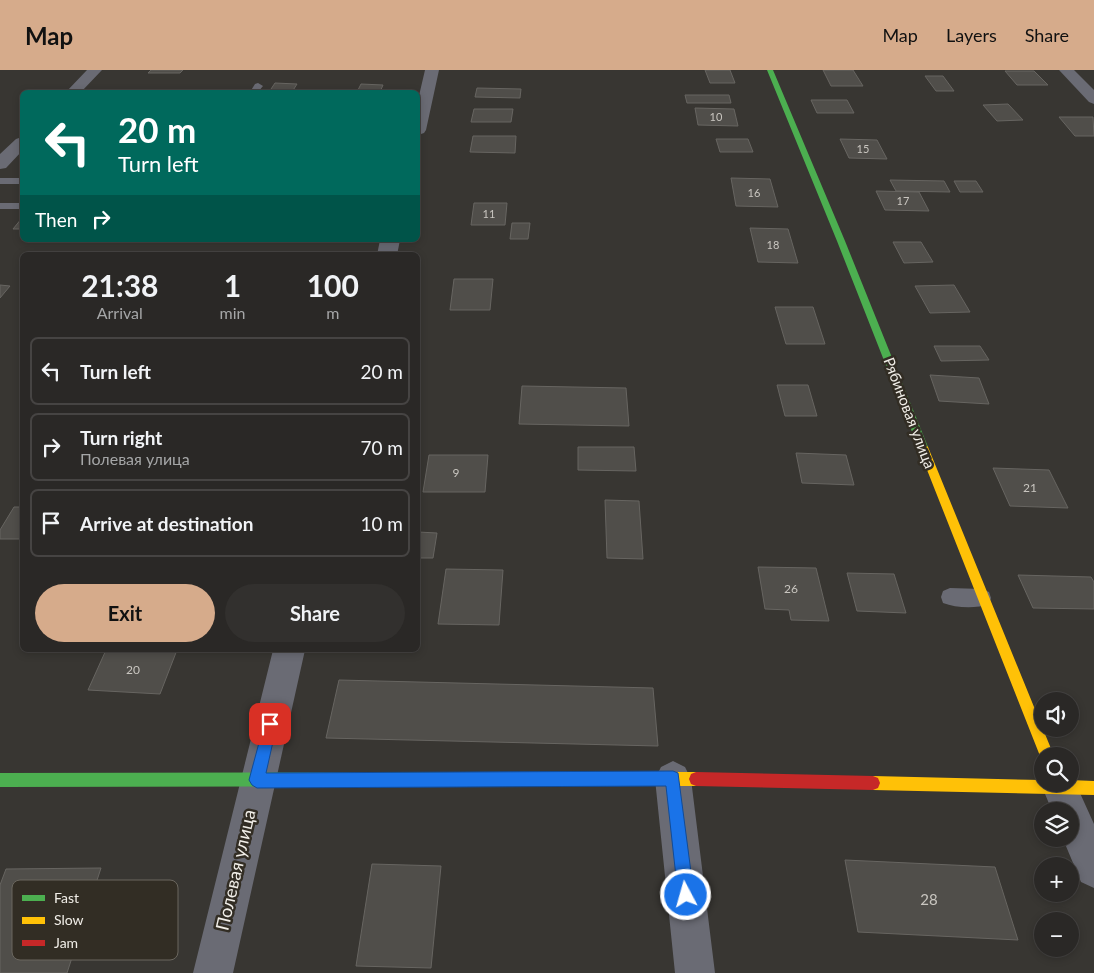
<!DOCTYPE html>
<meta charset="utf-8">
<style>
body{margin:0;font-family:Lato,sans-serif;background:#32302e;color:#f1f3f6;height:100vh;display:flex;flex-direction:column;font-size:19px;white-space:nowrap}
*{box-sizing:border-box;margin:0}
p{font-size:16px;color:#a5a6a7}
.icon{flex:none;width:28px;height:28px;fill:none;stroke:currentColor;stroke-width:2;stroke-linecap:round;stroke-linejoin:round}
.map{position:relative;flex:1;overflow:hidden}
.side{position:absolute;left:20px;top:182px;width:400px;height:400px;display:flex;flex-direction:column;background:#2a2826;border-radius:8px;box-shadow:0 2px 8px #0003,0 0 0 1px #464443}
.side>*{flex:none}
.banner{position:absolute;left:20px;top:20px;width:400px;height:152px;border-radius:8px;box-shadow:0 2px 8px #0003,0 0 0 1px #464443;background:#00695c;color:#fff;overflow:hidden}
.fabs{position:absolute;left:1034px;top:622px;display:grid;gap:10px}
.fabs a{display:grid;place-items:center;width:45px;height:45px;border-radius:50%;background:#2a2826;box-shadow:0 2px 8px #0003,0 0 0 1px #464443;font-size:25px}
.pin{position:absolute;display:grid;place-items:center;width:42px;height:42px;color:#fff;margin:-21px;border-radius:10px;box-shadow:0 2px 8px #0006}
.me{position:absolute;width:55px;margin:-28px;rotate:354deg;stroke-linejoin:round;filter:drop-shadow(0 0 4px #0008)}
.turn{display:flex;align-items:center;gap:18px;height:105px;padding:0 15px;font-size:22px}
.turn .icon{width:65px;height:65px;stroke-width:2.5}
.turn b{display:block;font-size:35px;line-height:42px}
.then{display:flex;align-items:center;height:48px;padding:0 15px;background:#0003;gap:10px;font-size:19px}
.eta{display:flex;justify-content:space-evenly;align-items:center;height:85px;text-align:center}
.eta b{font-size:30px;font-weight:700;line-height:35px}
.action{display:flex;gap:10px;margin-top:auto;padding:10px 15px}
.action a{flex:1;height:58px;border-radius:30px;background:#d6ab8b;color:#111;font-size:20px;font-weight:700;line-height:58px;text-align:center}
.action a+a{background:#32302e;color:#f1f3f6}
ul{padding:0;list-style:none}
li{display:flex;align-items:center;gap:15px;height:68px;margin:0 10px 8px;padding:0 5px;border:2px solid #464443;border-radius:8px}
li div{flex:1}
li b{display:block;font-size:19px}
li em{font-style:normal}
header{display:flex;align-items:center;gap:30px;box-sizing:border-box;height:70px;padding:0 25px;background:#d6ab8b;color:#111}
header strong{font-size:24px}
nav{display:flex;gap:28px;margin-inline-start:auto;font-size:18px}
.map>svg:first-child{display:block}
.building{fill:#504e4a;stroke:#676561}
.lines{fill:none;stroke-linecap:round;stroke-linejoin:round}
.lane{fill:#6a6b74;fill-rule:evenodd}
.street{fill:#6a6b74;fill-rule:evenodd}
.fast{fill:#4caf50;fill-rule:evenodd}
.slow{fill:#ffc107;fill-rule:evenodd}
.jam{fill:#c62828;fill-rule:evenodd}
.route{fill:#1a73e8;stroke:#114b97}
.labels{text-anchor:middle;stroke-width:5;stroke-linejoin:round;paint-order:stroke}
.far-number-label{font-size:11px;fill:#c9c6c0}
.number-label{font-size:12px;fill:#c9c6c0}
.street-label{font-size:15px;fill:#f1eee8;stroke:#322d24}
.near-number-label{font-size:15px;fill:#c9c6c0}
.near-street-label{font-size:18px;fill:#f1eee8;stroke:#322d24}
.key{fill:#322d24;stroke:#6b675f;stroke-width:1}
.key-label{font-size:14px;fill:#f1eee8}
</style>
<header>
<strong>Map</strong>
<nav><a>Map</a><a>Layers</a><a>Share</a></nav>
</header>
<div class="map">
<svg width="1094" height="903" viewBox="0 0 1094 903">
<rect width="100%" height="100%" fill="#383632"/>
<path class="building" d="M151,0H183L180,3H148Z
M705,0H730L735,13H710Z
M823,0H853L863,16H831Z
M1005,1H1034L1048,15H1017Z
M925,6H943L954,21H936Z
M275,13L297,14L292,22H269Z
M361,14L383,15L380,22H357Z
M477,18L521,19L520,28L475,27Z
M685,25H729L731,33H687Z
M811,30H847L854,43H817Z
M1008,34L1023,50L997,51L983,35Z
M695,38L734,39L738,56L698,55Z
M474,39H513L511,52H471Z
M1059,47H1093L1094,66H1075Z
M473,66H516L515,83L470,82Z
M716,69H748L753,82H720Z
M840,69L877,70L887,89L849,88Z
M731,108L770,109L778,137L736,136Z
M890,110L944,111L950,122L896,121Z
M954,111H976L983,122H960Z
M876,121L919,122L929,141L885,140Z
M474,133H507L505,155H471Z
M22,148V159H13Z
M512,153H530L528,169H510Z
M750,158L788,159L798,193L758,192Z
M893,172H921L933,192L904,193Z
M454,209H493L490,240H450Z
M0,215L10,216L0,228Z
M954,215L970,242L930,243L915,216Z
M775,237H813L825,274H786Z
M934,276H980L989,290L941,291Z
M930,305L979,308L989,334L939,331Z
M777,315H808L817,346H785Z
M522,316L626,318L629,356L519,354Z
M578,377H634L636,401L578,400Z
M796,383L846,385L854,415L802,413Z
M429,385H488L485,422H423Z
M993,398L1049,400L1068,438L1010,436Z
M605,430L639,431L643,489L607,488Z
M14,437H22V469H0V460Z
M418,462L437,463L433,488H418Z
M758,497L816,498L829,551L791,550L789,540L765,539Z
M446,499L503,500L499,555L438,554Z
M847,503L894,504L906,543L857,541Z
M1018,505L1091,507L1094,512V539L1033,538Z
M106,580H177L160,624L88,620Z
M339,610L653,618L658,676L326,668Z
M845,790L995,797L1018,870L858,862Z
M372,794L441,796L431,898L356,896Z
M101,798L67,903H0V815L6,799Z"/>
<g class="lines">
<path class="lane" d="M258,13L263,16L258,22H250L255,14Z
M0,108H22V114H0Z
M0,133H22V139H0Z
M950,518L982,519L989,522L991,528L989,534C976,539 956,538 943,533L941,527L943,521Z"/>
<path class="street" d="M87,0H102L81,22H66Z
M425,0H439L426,60L424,63L418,65V30Z
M1059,0H1074L1094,20V34L1089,32Z
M22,67V81L6,98L0,99V84L16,69Z
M380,170H400L397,185H377Z
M273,580H305L233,903H193Z
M673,691L685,697L691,709L715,903H675L655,709L661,697Z
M1070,701L1094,754V818L1081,812L1063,769H1070V741H1052L1041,714L1042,711V714H1070Z"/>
<path class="fast" d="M767,0H773L845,171L928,377L927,380L923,381L918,377L837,171Z
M521,702L526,704L528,709L526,714L521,716L0,717V703Z"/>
<path class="slow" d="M923,373L928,377L1054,686H1042V691L918,377Z
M521,702H696L701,704L703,709L701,714L696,716H521L516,714L514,709L516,704Z
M873,706L1042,710V714H1070V710L1094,711V725L873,720L868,718L866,713L868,708Z"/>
<path class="jam" d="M696,702L873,706L878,708L880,713L878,718L873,720L696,716L691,714L689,709L691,704Z"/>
</g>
<path class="route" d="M270,647L275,649L277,654L266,703L673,701L678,703L694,825L692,831L686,833L680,831L678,825L666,716L257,718L252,715L249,710L264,654L266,649Z"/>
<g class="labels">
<g class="far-number-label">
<text x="716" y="51">10</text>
<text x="863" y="83">15</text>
<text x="754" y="127">16</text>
<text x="903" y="135">17</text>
<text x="489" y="148">11</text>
<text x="773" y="179">18</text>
</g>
<g class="number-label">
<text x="456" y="407">9</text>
<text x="1030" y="422">21</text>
<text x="791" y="523">26</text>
<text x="133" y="604">20</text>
</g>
<g class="street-label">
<text transform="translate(909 343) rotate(69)" y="5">Рябиновая улица</text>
</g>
<g class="near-number-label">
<text x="929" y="835">28</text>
</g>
<g class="near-street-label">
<text transform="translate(236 800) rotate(-77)" y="6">Полевая улица</text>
</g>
</g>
<rect x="12" y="810" width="166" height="80" rx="8" class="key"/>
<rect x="22" y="825" width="23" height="6" fill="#4caf50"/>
<rect x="22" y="847" width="23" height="7" fill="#ffc107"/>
<rect x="22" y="870" width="23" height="6" fill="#c62828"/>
<g class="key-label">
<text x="54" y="833">Fast</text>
<text x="54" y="855">Slow</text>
<text x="54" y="878">Jam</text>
</g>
</svg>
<div class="fabs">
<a><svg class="icon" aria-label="sound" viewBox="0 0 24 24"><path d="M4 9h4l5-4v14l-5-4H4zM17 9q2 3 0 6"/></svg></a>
<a><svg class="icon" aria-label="search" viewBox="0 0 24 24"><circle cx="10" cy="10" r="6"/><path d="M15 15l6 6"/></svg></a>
<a><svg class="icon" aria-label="layers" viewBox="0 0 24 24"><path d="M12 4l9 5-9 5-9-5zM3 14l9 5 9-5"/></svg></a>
<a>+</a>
<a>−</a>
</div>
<div class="pin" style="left:270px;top:654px;background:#d93025"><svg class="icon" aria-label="arrive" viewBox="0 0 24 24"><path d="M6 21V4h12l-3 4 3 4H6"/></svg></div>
<svg class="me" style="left:686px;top:825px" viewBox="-20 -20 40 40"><circle r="17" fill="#1a73e8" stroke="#fff" stroke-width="3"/><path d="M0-11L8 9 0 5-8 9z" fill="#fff"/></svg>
<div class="banner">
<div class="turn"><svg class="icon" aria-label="left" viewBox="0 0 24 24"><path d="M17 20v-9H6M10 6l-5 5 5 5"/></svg><div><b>20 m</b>Turn left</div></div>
<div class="then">Then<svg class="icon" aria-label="right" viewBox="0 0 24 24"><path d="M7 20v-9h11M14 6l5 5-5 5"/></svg></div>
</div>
<section class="side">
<div class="eta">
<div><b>21:38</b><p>Arrival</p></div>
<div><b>1</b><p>min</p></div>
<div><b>100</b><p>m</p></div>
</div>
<ul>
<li><svg class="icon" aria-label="left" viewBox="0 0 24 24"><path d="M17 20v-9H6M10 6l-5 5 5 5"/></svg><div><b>Turn left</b></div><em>20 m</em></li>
<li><svg class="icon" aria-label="right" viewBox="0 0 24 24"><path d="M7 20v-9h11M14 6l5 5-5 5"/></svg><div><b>Turn right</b><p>Полевая улица</p></div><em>70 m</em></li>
<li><svg class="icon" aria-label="arrive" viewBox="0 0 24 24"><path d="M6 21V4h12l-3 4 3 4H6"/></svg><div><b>Arrive at destination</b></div><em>10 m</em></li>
</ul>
<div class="action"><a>Exit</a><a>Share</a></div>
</section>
</div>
